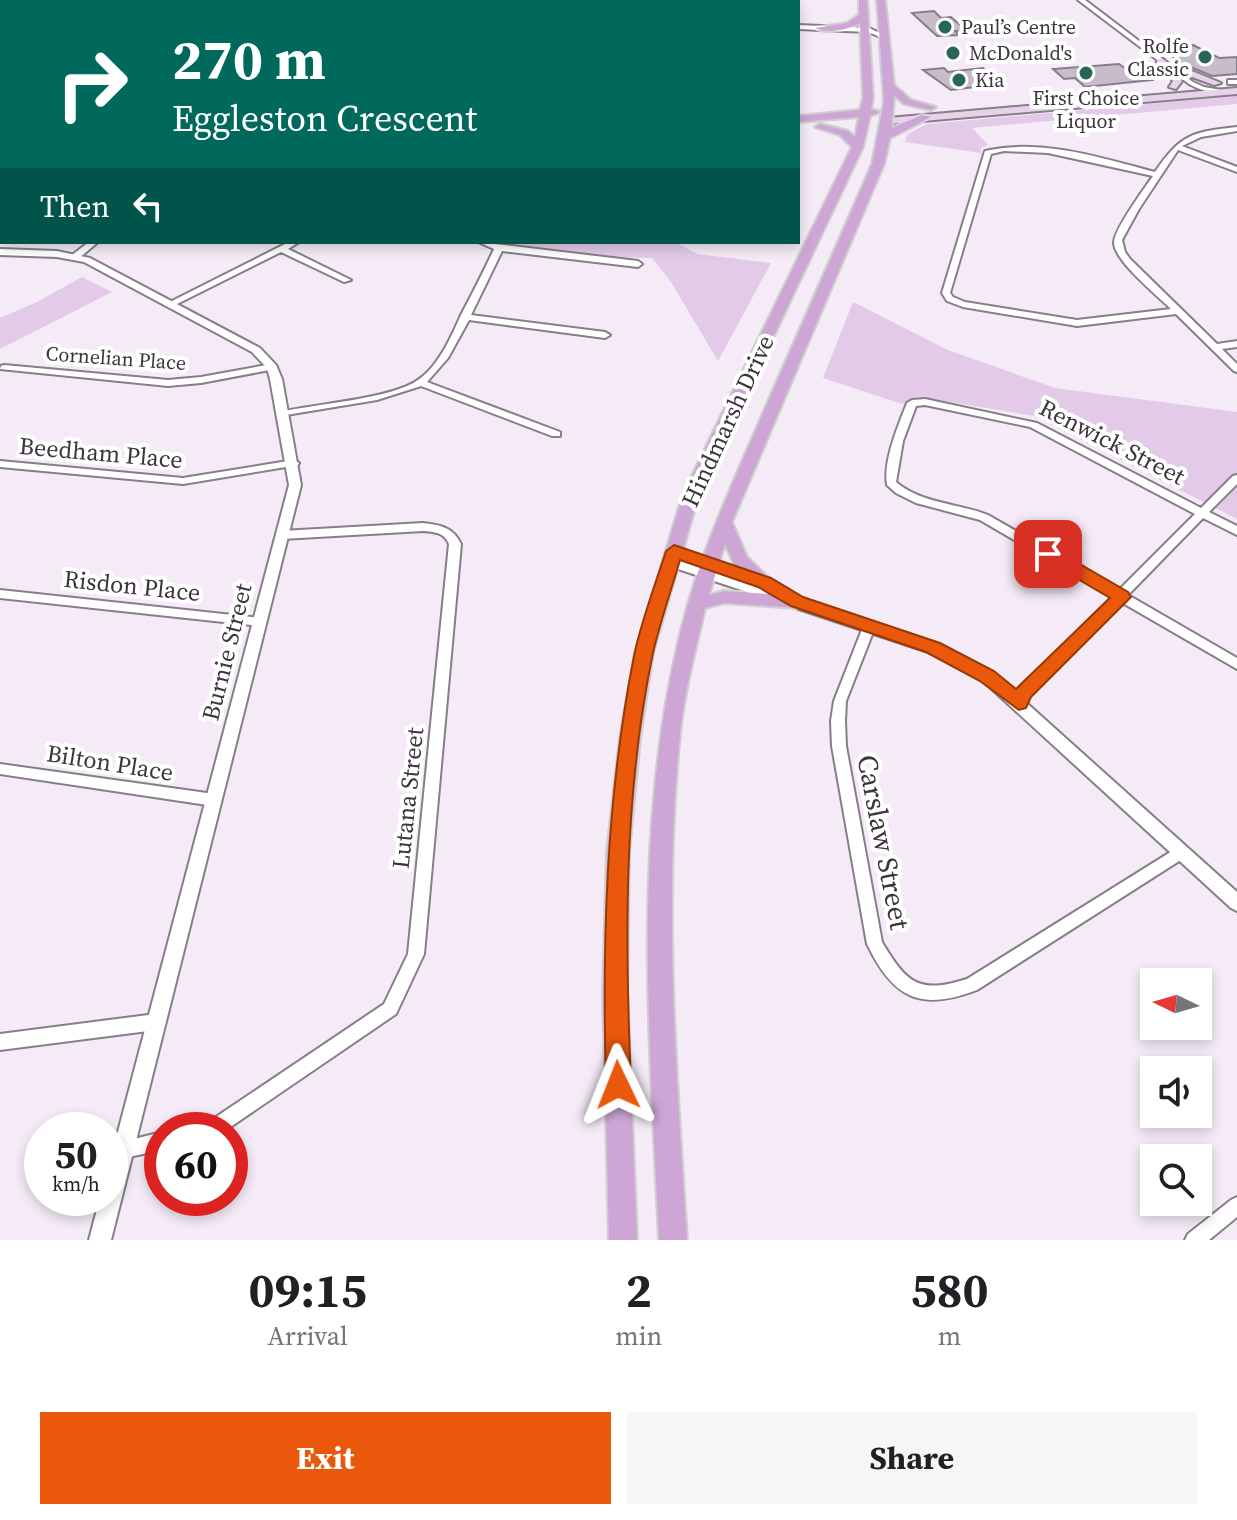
<!DOCTYPE html>
<meta charset="utf-8">
<style>
body{margin:0;font-family:"Source Serif 4",serif;background:#f6f6f6;color:#202124;height:100vh;display:flex;flex-direction:column;font-size:30px;white-space:nowrap}
*{box-sizing:border-box;margin:0}
p{font-size:26px;color:#757577}
.icon{flex:none;width:44px;height:44px;fill:none;stroke:currentColor;stroke-width:2;stroke-linecap:round;stroke-linejoin:round}
.map{position:relative;height:1240px;overflow:hidden}
.sheet{display:flex;flex-direction:column;background:#fff;flex:1}
.sheet>*{flex:none}
.hud{position:absolute;left:0px;top:0px;width:800px;height:244px;box-shadow:0 4px 12px #0003;background:#00695c;color:#fff;overflow:hidden}
.needle{width:52px;rotate:275deg}
.tools{position:absolute;left:1140px;top:968px;display:grid;gap:16px}
.tools a{display:grid;place-items:center;width:72px;height:72px;border-radius:0px;background:#fff;box-shadow:0 4px 12px #0003;font-size:40px}
.speed{position:absolute;left:24px;top:1112px;display:flex;gap:16px;font-size:40px;font-weight:700;text-align:center}
.speed>*{display:grid;place-content:center;width:104px;height:104px;border-radius:50%;background:#fff;box-shadow:0 4px 12px #0003;line-height:1}
.speed small{font-size:20px;font-weight:400}
.speed .limit{border:12px solid #d22;background:#fff;color:#111}
.pin{position:absolute;display:grid;place-items:center;width:68px;height:68px;color:#fff;margin:-34px;border-radius:16px;box-shadow:0 4px 12px #0006}
.me{position:absolute;width:88px;margin:-44px;rotate:358deg;stroke-linejoin:round;filter:drop-shadow(0 0 6px #0008)}
.turn{display:flex;align-items:center;gap:28px;height:168px;padding:0 40px;font-size:36px}
.turn .icon{width:104px;height:104px;stroke-width:2.5}
.turn b{display:block;font-size:56px;line-height:68px}
.then{display:flex;align-items:center;height:76px;padding:0 40px;background:#0003;gap:16px;font-size:30px}
.eta{display:flex;justify-content:space-evenly;align-items:center;height:136px;text-align:center}
.eta b{font-size:48px;font-weight:700;line-height:56px}
.primary-button{display:flex;gap:16px;margin-top:auto;padding:16px 40px}
.primary-button a{flex:1;height:92px;border-radius:0px;background:#ea580c;color:#fff;font-size:32px;font-weight:700;line-height:92px;text-align:center}
.primary-button a+a{background:#f6f6f6;color:#202124}
.map>svg:first-child{display:block}
.green{fill:#e3cae8}
.building{fill:#c6bdc8;stroke:#857d87;stroke-width:2}
.lines{fill:none;stroke-linecap:round;stroke-linejoin:round}
.minor-casing{stroke:#867e88;stroke-width:4}
.tertiary-casing{stroke:#867e88;stroke-width:4}
.secondary-casing{stroke:#867e88;stroke-width:4}
.primary-casing{stroke:#d0cfd0;stroke-width:4}
.minor{fill:#fff;fill-rule:evenodd}
.tertiary{fill:#fff;fill-rule:evenodd}
.secondary{fill:#e6d3ea;fill-rule:evenodd}
.primary{fill:#cda6d5;fill-rule:evenodd}
.route{fill:#ea580c;stroke:#983908;stroke-width:2}
.poi-dot{fill:#296754;stroke:#fff;stroke-width:3}
.labels{text-anchor:middle;stroke-width:8;stroke-linejoin:round;paint-order:stroke}
.far-poi-label{font-size:20px;fill:#3a373b;stroke:#fff;text-anchor:start}
.far-street-label{font-size:20px;fill:#3a373b;stroke:#fff}
.street-label{font-size:24px;fill:#3a373b;stroke:#fff}
.near-street-label{font-size:28px;fill:#3a373b;stroke:#fff}
</style>
<div class="map">
<svg width="1237" height="1240" viewBox="0 0 1237 1240">
<rect width="100%" height="100%" fill="#f4ebf6"/>
<path class="green" d="M1237,96V104L972,128L988,145L981,148V153L905,142L908,134L927,124Z
M498,242H675L697,254L771,263L718,361L671,282L652,258L617,257Z
M82,277L112,292L0,349V318L37,302Z
M853,302L948,350L1055,388L1237,412V519L1034,416L926,398L902,404L823,378Z"/>
<path class="building" d="M934,11L941,18L951,17L967,31H955L959,35L937,36L912,13Z
M1193,45L1219,58L1237,57V74L1212,76L1183,64L1159,47Z
M1119,64L1126,69L1136,68L1152,80L1085,87L1075,78L1064,79L1053,69Z
M944,68L948,72L983,68L1000,84L951,90L923,70Z"/>
<g class="lines">
<defs>
<path id="minor" d="M159,0H165L164,2H158Z
M289,0H295L294,2H288Z
M764,0H770L771,2H765Z
M1078,0H1085L1193,82L1204,87L1227,91C1215,95 1200,90 1189,84Z
M0,18L2,19V23L0,22Z
M798,25L869,28L888,37L883,38L868,32L798,29Z
M2,46V52L0,53V47Z
M0,93H2V97H0Z
M1237,127V131L1201,137L1182,146L1237,167V172L1178,150L1139,209L1122,240L1125,252L1130,259L1217,344L1237,341V347L1222,349L1237,364V372L1234,371L1176,314L1077,326L963,307L947,301L942,293L985,151C1042,138 1101,158 1155,172C1181,134 1192,132 1237,127ZM1004,151L1048,153L1153,176C1144,189 1115,228 1114,242C1113,260 1158,296 1171,309L1077,320L965,302L953,297L950,293L991,154Z
M89,242H98L78,259H72V255Z
M289,242H299L288,249L351,280L344,282L281,252L173,306L170,307L166,304Z
M478,242L638,261L642,264L638,267L502,251L471,315L605,332L610,335L605,338L469,320L448,358L427,382L560,432V436H552L421,386L377,400L280,416V412C315,404 391,399 418,380C439,366 452,335 461,315C472,294 484,271 494,249Z
M272,364L277,367L275,369L201,383L168,386L0,369L1,366L4,365L168,380L201,377Z
M925,399L1037,423L1201,508L1233,476L1237,475V484L1209,512L1237,526V535L1203,518L1128,595L1237,658V669L1121,602L1028,696L1024,706H1014L1013,703L1018,690L1112,597L980,520L916,503L896,493L887,485C883,461 898,426 907,403L912,400ZM925,405L1030,427L1195,514L1119,590L988,515C958,503 922,504 896,482L903,441L916,406Z
M294,460L299,463L298,465L183,484L0,467V461L183,478Z
M423,523C440,525 453,527 461,544L424,954L396,1014L226,1130H194L197,1124L213,1119L384,1004L408,954L449,544C444,532 434,532 423,531L282,539L276,535L282,531Z
M0,590L260,618L266,622L260,626L0,598Z
M869,623L875,627L846,701L845,721L846,746L882,942C907,984 919,994 967,979L1177,848L1182,846L1187,848L1189,852L1187,856L977,990C920,1012 893,998 867,944L832,746L831,721L834,701L863,627Z
M0,764L214,794L219,796L221,800L219,804L214,806L0,774Z
M156,1014L162,1017L164,1022L162,1027L156,1030L0,1050V1034Z
M162,1132V1150L124,1158L118,1155L115,1149L118,1143Z
M1237,1197V1217L1209,1240H1185L1188,1234L1231,1200Z"/>
<path id="tertiary" d="M1228,80H1237V84H1228Z
M0,249L57,251L90,258L260,348L276,365L282,379L301,485L111,1240H89L100,1198H110V1162L289,485L270,379L267,368L252,352L84,262L57,257L0,255Z
M674,547L771,580L773,583L766,588L669,554L667,551L669,548Z
M671,557L938,644L992,672L1237,892V911L1231,908L982,680L928,652L666,565L664,562Z"/>
<path id="secondary" d="M0,0H10L0,5Z
M1157,59H1163L1182,81L1176,89L1169,87L1173,81L1157,63Z
M1176,67H1182L1221,83L1214,85L1176,71Z
M1237,88V94L888,124L883,121L888,118Z"/>
<path id="primary" d="M859,0H867L873,98L871,109L880,112L870,116L863,147L699,494L653,653L640,738L629,851L627,992L637,1240H609L603,992L607,851L620,738L635,653L683,494L852,147L840,135L815,127L820,124L848,131L855,137L859,117L798,122V116L860,110L863,98L860,23C848,30 827,34 815,28L847,23L859,15Z
M877,0H885L894,85L911,100L936,107L931,110L904,104L894,95L892,128L922,115L931,117L890,138L884,164L732,522L747,557L773,582L770,586H758L734,564L725,544L709,595L724,591L797,596L806,602L797,608L724,603L705,608C696,649 684,692 680,734C663,903 676,1071 687,1240H659C649,1028 630,811 688,604C707,538 736,476 763,413C800,330 836,247 872,164L884,101Z
M0,171H2V177H0Z"/>
</defs>
<use href="#minor" class="minor-casing"/>
<use href="#tertiary" class="tertiary-casing"/>
<use href="#secondary" class="secondary-casing"/>
<use href="#primary" class="primary-casing"/>
<use href="#minor" class="minor"/>
<use href="#tertiary" class="tertiary"/>
<use href="#secondary" class="secondary"/>
<use href="#primary" class="primary"/>
</g>
<path class="route" d="M674,545L771,578L803,597L940,643L994,671L1016,689L1110,598L1042,558L1039,554L1042,549H1054L1128,592L1131,597L1031,697L1026,708L1019,710L980,681L926,652L791,606L758,587L680,560C671,591 660,622 653,653C623,795 625,942 631,1085L627,1094L618,1098L609,1094L606,1085C602,941 606,798 634,656C641,621 655,586 666,551Z"/>
<g class="poi-dot">
<circle cx="945" cy="27" r="8"/>
<circle cx="953" cy="53" r="8"/>
<circle cx="1205" cy="57" r="8"/>
<circle cx="1086" cy="73" r="8"/>
<circle cx="959" cy="80" r="8"/>
</g>
<g class="labels">
<g class="far-poi-label">
<text x="961" y="34">Paul’s Centre</text>
<text x="1189" y="53" text-anchor="end">Rolfe<tspan x="1189" dy="23">Classic</tspan></text>
<text x="969" y="60">McDonald's</text>
<text x="975" y="87">Kia</text>
<text x="1086" y="105" text-anchor="middle">First Choice<tspan x="1086" dy="23">Liquor</tspan></text>
</g>
<g class="far-street-label">
<text transform="translate(116 358) rotate(4)" y="7">Cornelian Place</text>
</g>
<g class="street-label">
<text transform="translate(728 421) rotate(-65)" y="8">Hindmarsh Drive</text>
<text transform="translate(1112 442) rotate(27)" y="8">Renwick Street</text>
<text transform="translate(101 453) rotate(5)" y="8">Beedham Place</text>
<text transform="translate(132 586) rotate(6)" y="8">Risdon Place</text>
<text transform="translate(227 652) rotate(-76)" y="8">Burnie Street</text>
<text transform="translate(110 763) rotate(9)" y="8">Bilton Place</text>
<text transform="translate(408 798) rotate(-84)" y="8">Lutana Street</text>
</g>
<g class="near-street-label">
<text transform="translate(884 842) rotate(79)" y="10">Carslaw Street</text>
</g>
</g>
</svg>
<div class="tools">
<a><svg class="needle" viewBox="-14 -14 28 28"><path d="M0-13l5 13h-10z" fill="#e53935"/><path d="M0 13l5-13h-10z" fill="#757577"/></svg></a>
<a><svg class="icon" aria-label="sound" viewBox="0 0 24 24"><path d="M4 9h4l5-4v14l-5-4H4zM17 9q2 3 0 6"/></svg></a>
<a><svg class="icon" aria-label="search" viewBox="0 0 24 24"><circle cx="10" cy="10" r="6"/><path d="M15 15l6 6"/></svg></a>
</div>
<div class="speed"><div>50<small>km/h</small></div><div class="limit">60</div></div>
<div class="pin" style="left:1048px;top:554px;background:#d93025"><svg class="icon" aria-label="arrive" viewBox="0 0 24 24"><path d="M6 21V4h12l-3 4 3 4H6"/></svg></div>
<svg class="me" style="left:618px;top:1085px" viewBox="-20 -20 40 40"><path d="M0-17L14 15 0 8-14 15z" fill="#ea580c" stroke="#fff" stroke-width="4"/></svg>
<div class="hud">
<div class="turn"><svg class="icon" aria-label="right" viewBox="0 0 24 24"><path d="M7 20v-9h11M14 6l5 5-5 5"/></svg><div><b>270 m</b>Eggleston Crescent</div></div>
<div class="then">Then<svg class="icon" aria-label="left" viewBox="0 0 24 24"><path d="M17 20v-9H6M10 6l-5 5 5 5"/></svg></div>
</div>
</div>
<section class="sheet">
<div class="eta">
<div><b>09:15</b><p>Arrival</p></div>
<div><b>2</b><p>min</p></div>
<div><b>580</b><p>m</p></div>
</div>
<div class="primary-button"><a>Exit</a><a>Share</a></div>
</section>
